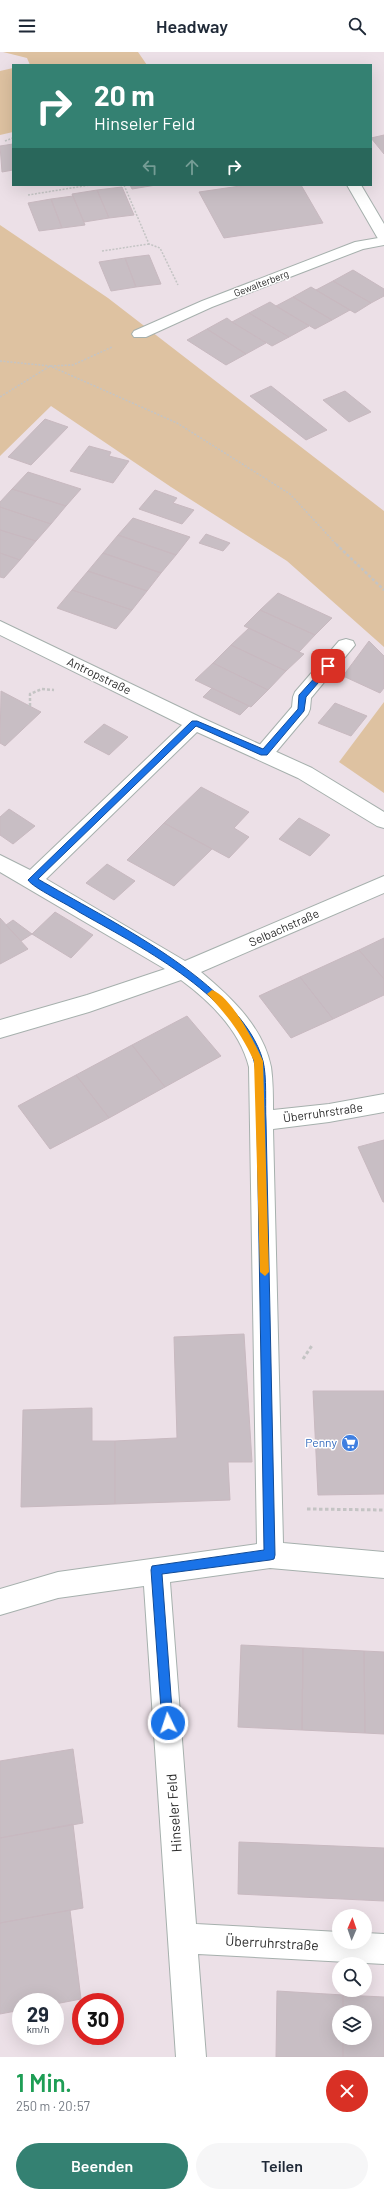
<!DOCTYPE html>
<html lang="de">
<meta charset="utf-8">
<style>
body{margin:0;font-family:Barlow,sans-serif;background:#f6f6f7;color:#1f2937;height:100vh;display:flex;flex-direction:column;font-size:15px;white-space:nowrap}
*{box-sizing:border-box;margin:0}
p{font-size:13px;color:#747a83}
.icon{flex:none;width:22px;height:22px;fill:none;stroke:currentColor;stroke-width:2;stroke-linecap:round;stroke-linejoin:round}
.map{position:relative;height:2005px;overflow:hidden}
.details{display:flex;flex-direction:column;background:#fff;flex:1}
.details>*{flex:none}
.banner{position:absolute;left:12px;top:12px;width:360px;height:122px;border-radius:0px;box-shadow:0 4px 16px #0002;background:#348172;color:#fff;overflow:hidden}
.needle{width:26px;rotate:2deg}
.buttons{position:absolute;left:332px;top:1857px;display:grid;gap:8px}
.buttons a{display:grid;place-items:center;width:40px;height:40px;border-radius:50%;background:#fff;box-shadow:0 4px 16px #0002;font-size:20px}
.speed{position:absolute;left:12px;top:1941px;display:flex;gap:8px;font-size:20px;font-weight:700;text-align:center}
.speed>*{display:grid;place-content:center;width:52px;height:52px;border-radius:50%;background:#fff;box-shadow:0 4px 16px #0002;line-height:1}
.speed small{font-size:10px;font-weight:400}
.speed .limit{border:6px solid #d22;background:#fff;color:#111}
.pin{position:absolute;display:grid;place-items:center;width:34px;height:34px;color:#fff;margin:-17px;border-radius:8px;box-shadow:0 2px 6px #0006}
.me{position:absolute;width:44px;margin:-22px;rotate:356deg;stroke-linejoin:round;filter:drop-shadow(0 0 3px #0008)}
.turn{display:flex;align-items:center;gap:14px;height:84px;padding:0 16px;font-size:18px}
.turn .icon{width:52px;height:52px;stroke-width:2.5}
.turn b{display:block;font-size:28px;line-height:34px}
.lanes{display:flex;align-items:center;height:38px;padding:0 16px;background:#0003;justify-content:center;gap:20px;direction:ltr}
.lanes .off{opacity:.35}
.round{display:grid;place-items:center;flex:none;width:42px;height:42px;border-radius:21px;background:#f6f6f7}
.summary{display:flex;align-items:center;justify-content:space-between;height:68px;padding:0 16px}
h1{font-size:24px;font-weight:600;line-height:30px;color:#1e9e55}
.action{display:flex;gap:8px;margin-top:auto;padding:8px 16px}
.action a{flex:1;height:46px;border-radius:24px;background:#348172;color:#fff;font-size:16px;font-weight:600;line-height:46px;text-align:center}
.action a+a{background:#f6f6f7;color:#1f2937}
header{display:flex;justify-content:space-between;align-items:center;height:52px;padding:0 16px;background:#fff;font-size:18px;font-weight:600}
.map>svg:first-child{display:block}
.green{fill:#dec2a1}
.building{fill:#c8bec4;stroke:#c8b9c0}
.lines{fill:none;stroke-linecap:round;stroke-linejoin:round}
.service-casing{stroke:#a6b0ad;stroke-width:2}
.minor-casing{stroke:#a6b0ad;stroke-width:2}
.path-far2{stroke:#c4c4c4;stroke-width:1.5;stroke-dasharray:2 1.5;stroke-linecap:butt}
.path-far1{stroke:#c4c4c4;stroke-width:2.5;stroke-dasharray:3 2;stroke-linecap:butt}
.path{stroke:#c4c4c4;stroke-width:3;stroke-dasharray:3.5 2.5;stroke-linecap:butt}
.service{fill:#fff;fill-rule:evenodd}
.minor{fill:#fff;fill-rule:evenodd}
.route{fill:#1a73e8;stroke:#114b97}
.slow{fill:#f59e0b}
.labels{text-anchor:middle;stroke-width:3;stroke-linejoin:round;paint-order:stroke}
.far-street-label{font-size:10px;fill:#2c2c2c;stroke:#fff}
.street-label{font-size:12px;fill:#2c2c2c;stroke:#fff}
.shop-label{font-size:12px;fill:#366cbe;stroke:#fff;text-anchor:end}
.near-street-label{font-size:14px;fill:#2c2c2c;stroke:#fff}
</style>
<header><svg class="icon" aria-label="menu" viewBox="0 0 24 24"><path d="M4 6h16M4 12h16M4 18h16"/></svg>Headway<svg class="icon" aria-label="search" viewBox="0 0 24 24"><circle cx="10" cy="10" r="6"/><path d="M15 15l6 6"/></svg></header>
<div class="map">
<svg width="384" height="2005" viewBox="0 0 384 2005">
<rect width="100%" height="100%" fill="#ece0e7"/>
<path class="green" d="M3,0H138L147,13H30L27,6Z
M13,16V80L0,83V19Z
M0,173L108,246L384,459V595L287,509L171,435L51,354L0,404Z
M384,650V741L339,710Z"/>
<path class="building" d="M384,83V102L371,86Z
M13,92V118L2,120L0,94Z
M130,133H156L132,137Z
M247,133H301L323,171L224,186L199,140Z
M122,135L134,163L109,166L97,138Z
M97,138L109,166L84,170L72,142Z
M73,144L85,173L62,176L51,147Z
M51,147L62,176L39,179L28,151Z
M149,203L161,232L136,235L125,206Z
M125,206L136,235L111,239L99,210Z
M353,218L384,237V244L371,251L333,229Z
M333,229L371,251L355,261L316,238Z
M311,235L316,238L350,258L332,268L293,245Z
M293,245L332,268L315,277L276,254Z
M270,250L276,254L309,274L289,285L249,261Z
M249,261L289,285L272,294L232,270Z
M227,266L232,270L266,291L246,302L207,277Z
M207,277L246,302L226,313L187,288Z
M271,334L327,378L306,388L250,344Z
M345,339L371,360L349,370L323,348Z
M45,367L68,375L31,413L8,405Z
M89,394L111,400L109,404L129,409L113,431L70,419Z
M28,420L81,437L66,454L12,437Z
M12,437L66,454L51,472L0,455V450Z
M155,438L177,446L173,451L194,458L182,472L139,457Z
M0,455L51,472L36,489L0,478Z
M133,466L190,485L176,503L118,483Z
M0,478L36,489L20,508L0,501Z
M206,482L230,491L223,499L199,491Z
M118,483L176,503L161,521L103,501Z
M0,501L20,508L4,526L0,525Z
M103,501L161,521L147,539L88,519Z
M88,519L147,539L132,558L72,538Z
M72,538L132,558L116,577L57,556Z
M278,541L332,566L315,583L260,558Z
M260,558L315,583L299,600L244,574Z
M249,576L299,600L304,602L286,619L231,593Z
M369,589L384,604V636L380,641L343,624Z
M231,593L286,619L268,638L213,611Z
M213,611L268,638L251,655L195,628Z
M212,636L249,654L240,663L203,645Z
M1,639L41,660L5,694L0,691Z
M335,651L367,664L351,684L318,671Z
M104,672L128,685L109,703L84,690Z
M201,735L249,760L234,776L249,785L229,806L164,771Z
M9,757L35,774L13,792L0,783V765Z
M299,766L330,783L310,804L279,787Z
M164,771L212,797L174,834L127,808Z
M107,812L135,829L114,848L86,831Z
M55,860L93,883L71,906L32,882Z
M0,866L28,897L0,912Z
M13,868L32,882L21,889L6,873Z
M384,886V927L359,898Z
M359,898L384,927V943L333,967L300,925Z
M300,925L333,967L291,986L259,944Z
M187,964L221,1004L165,1035L132,993Z
M132,993L165,1035L109,1066L76,1023Z
M76,1023L109,1066L50,1097L18,1054Z
M384,1088V1150H383L358,1095Z
M244,1282L252,1410H228L230,1448L115,1452V1389L177,1386L174,1285Z
M313,1339H384V1442L318,1443Z
M92,1356V1389H115V1452L21,1455L23,1358Z
M241,1593L303,1596L302,1678L238,1675Z
M303,1596L364,1599L365,1681L302,1678Z
M364,1599L384,1600V1682L365,1681Z
M73,1697L83,1771L0,1786V1709Z
M73,1772L83,1856L0,1871V1786Z
M239,1790L384,1796V1849L238,1842Z
M70,1858L81,1947L55,1952V1950H21V1958L0,1962V1871Z
M277,1939L343,1943V1960H339V1986H343V2005H276Z
M343,1943L384,1945V2005H343V1986H365V1960H343Z"/>
<g class="lines">
<defs>
<path id="service" d="M384,185V193L363,197L212,255L146,285H134L132,282L134,279L202,249L355,190Z
M346,587L353,589L355,593L311,646L310,657L308,662L271,706L264,708L257,706L254,701L257,696L292,655L293,645L295,640L339,589Z"/>
<path id="minor" d="M347,133H361L384,172V189L379,188L377,185Z
M0,569L202,666L312,716L384,760V776L377,774L298,726L197,680L46,827L185,909L384,824V841L201,920C231,945 263,975 271,1015C273,1029 273,1044 273,1058L329,1052L384,1042V1060L329,1070L273,1077L283,1491L384,1500V1526L270,1516L170,1530L196,1872L339,1880V1890H365V1881L384,1882V1912L198,1902L206,2005H176L144,1534L58,1546L0,1563V1537L58,1520L257,1492L249,1015C240,979 211,950 181,928L89,960L0,986V968L87,943L165,917L0,820V803L30,818L182,673L0,583Z"/>
</defs>
<use href="#service" class="service-casing"/>
<use href="#minor" class="minor-casing"/>
<path class="path-far2" d="M5,89L13,86
M124,133L149,192L160,196L178,233
M28,143L90,133
M102,199L149,192
M0,309L50,314L177,371L290,442L337,493
M0,345L50,314L73,313L112,295"/>
<path class="path-far1" d="M336,492L384,538
M30,654V642L42,637L54,638"/>
<path class="path" d="M303,1307L313,1292
M307,1457L384,1458"/>
<use href="#service" class="service"/>
<use href="#minor" class="minor"/>
</g>
<path class="route" d="M328,611L331,612V616L306,645L304,659L267,703H261L196,674L38,827C104,866 242,931 263,1009C267,1025 265,1051 266,1069L275,1503L274,1507L270,1508L162,1522L173,1671L172,1675L168,1677L163,1675L162,1671L151,1518L152,1514L264,1498L257,1069C256,1052 258,1024 254,1009C236,942 135,892 79,860C69,853 33,836 28,828L192,669H197L263,697L298,657L299,643Z"/>
<path class="slow" d="M212,938C231,944 255,991 263,1009L269,1220L265,1224L260,1220L254,1009C242,983 228,964 209,944L207,942Z"/>
<defs>
<symbol id="supermarket-disc" viewBox="-11 -11 22 22"><circle r="9.5" fill="#3f7fe0" stroke="#fff"/><path d="M-6-5.5h2.5l.6 2H6L4.5 2H-2.5L-4.4-4H-6ZM-1.5 3.2a1.3 1.3 0 1 0 .1 0ZM3 3.2a1.3 1.3 0 1 0 .1 0Z" fill="#fff"/></symbol>
</defs>
<g fill-rule="evenodd">
<use href="#supermarket-disc" x="340" y="1381" width="20" height="20"/>
</g>
<g class="labels">
<g class="far-street-label">
<text transform="translate(261 231) rotate(-21)" y="4">Gewalterberg</text>
</g>
<g class="street-label">
<text transform="translate(99 624) rotate(26)" y="4">Antropstraße</text>
<text transform="translate(284 876) rotate(-24)" y="4">Selbachstraße</text>
<text transform="translate(323 1061) rotate(-8)" y="4">Überruhrstraße</text>
</g>
<g class="shop-label">
<text x="337" y="1395">Penny</text>
</g>
<g class="near-street-label">
<text transform="translate(174 1761) rotate(-94)" y="5">Hinseler Feld</text>
<text transform="translate(272 1891) rotate(3)" y="5">Überruhrstraße</text>
</g>
</g>
</svg>
<div class="buttons">
<a><svg class="needle" viewBox="-14 -14 28 28"><path d="M0-13l5 13h-10z" fill="#e53935"/><path d="M0 13l5-13h-10z" fill="#747a83"/></svg></a>
<a><svg class="icon" aria-label="search" viewBox="0 0 24 24"><circle cx="10" cy="10" r="6"/><path d="M15 15l6 6"/></svg></a>
<a><svg class="icon" aria-label="layers" viewBox="0 0 24 24"><path d="M12 4l9 5-9 5-9-5zM3 14l9 5 9-5"/></svg></a>
</div>
<div class="speed"><div>29<small>km/h</small></div><div class="limit">30</div></div>
<div class="pin" style="left:328px;top:614px;background:#d93025"><svg class="icon" aria-label="arrive" viewBox="0 0 24 24"><path d="M6 21V4h12l-3 4 3 4H6"/></svg></div>
<svg class="me" style="left:168px;top:1671px" viewBox="-20 -20 40 40"><circle r="17" fill="#1a73e8" stroke="#fff" stroke-width="3"/><path d="M0-11L8 9 0 5-8 9z" fill="#fff"/></svg>
<div class="banner">
<div class="turn"><svg class="icon" aria-label="right" viewBox="0 0 24 24"><path d="M7 20v-9h11M14 6l5 5-5 5"/></svg><div><b>20 m</b>Hinseler Feld</div></div>
<div class="lanes"><svg class="icon off" aria-label="left" viewBox="0 0 24 24"><path d="M17 20v-9H6M10 6l-5 5 5 5"/></svg><svg class="icon off" aria-label="ahead" viewBox="0 0 24 24"><path d="M12 20V5M6 11l6-6 6 6"/></svg><svg class="icon" aria-label="right" viewBox="0 0 24 24"><path d="M7 20v-9h11M14 6l5 5-5 5"/></svg></div>
</div>
</div>
<section class="details">
<div class="summary"><div><h1>1 Min.</h1><p>250 m · 20:57</p></div><a class="round" style="background:#d93025;color:#fff"><svg class="icon" aria-label="close" viewBox="0 0 24 24"><path d="M6 6l12 12M18 6L6 18"/></svg></a></div>
<div class="action"><a>Beenden</a><a>Teilen</a></div>
</section>
